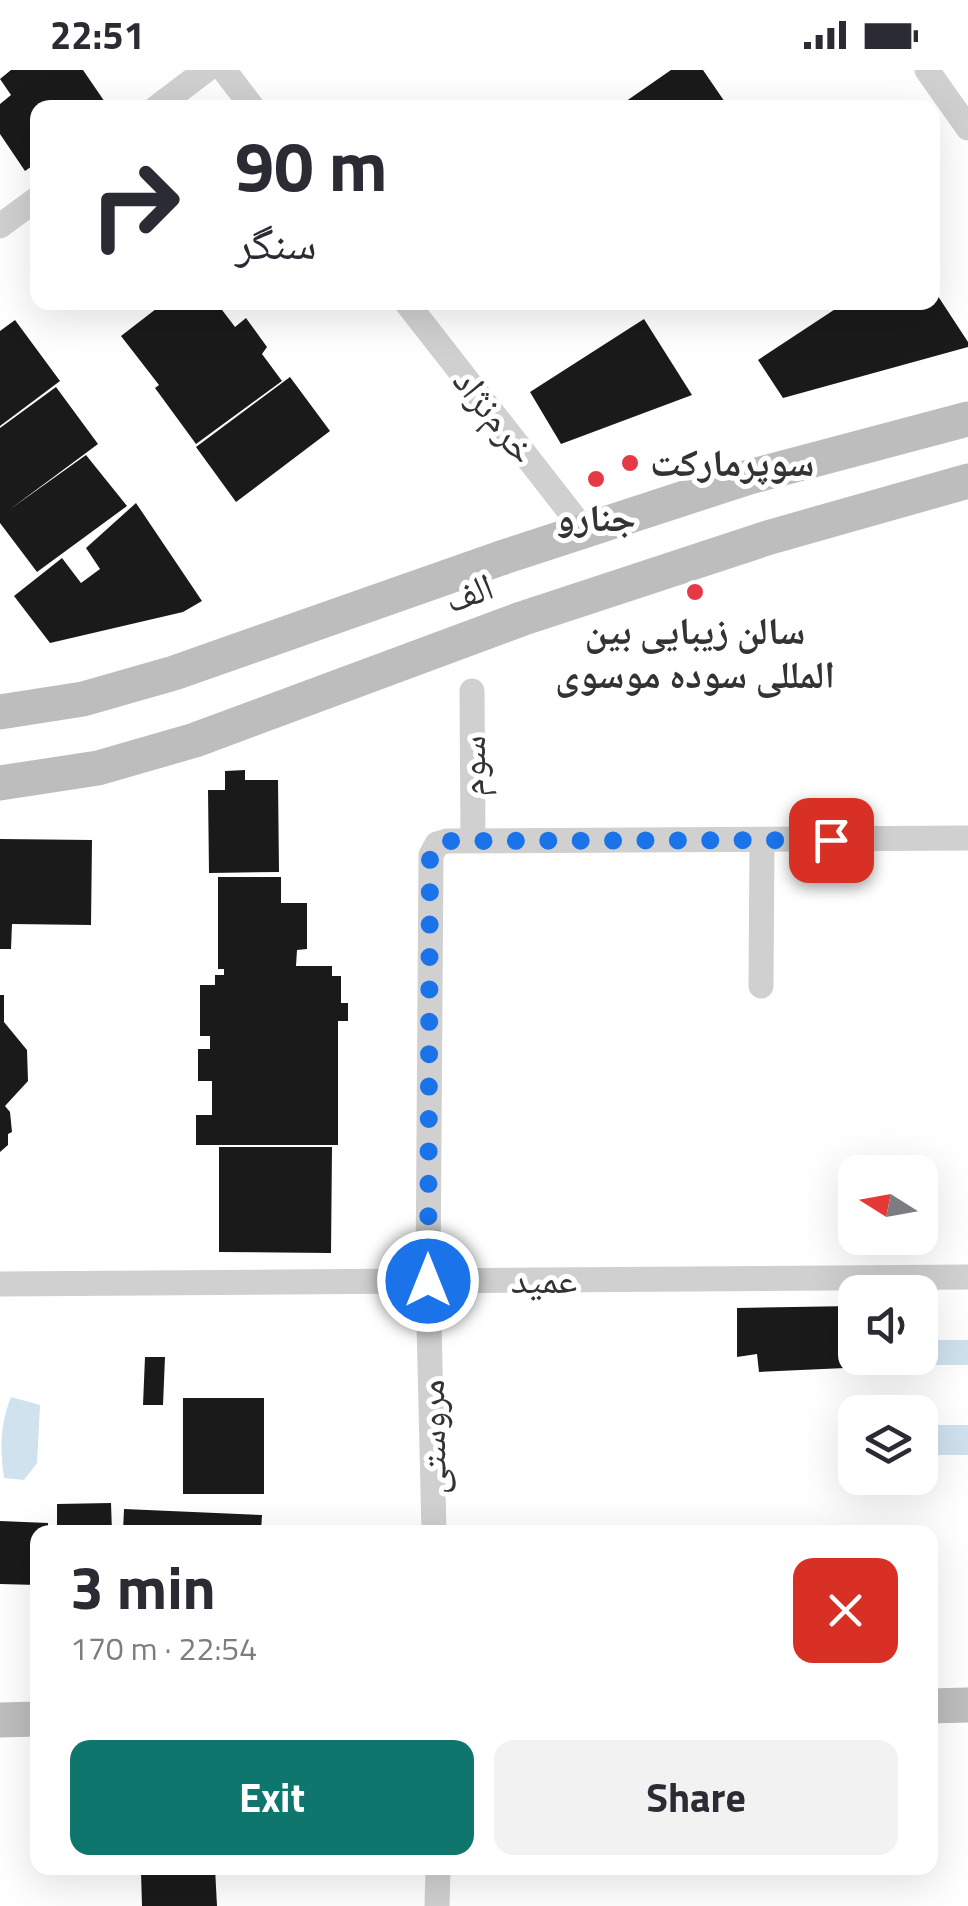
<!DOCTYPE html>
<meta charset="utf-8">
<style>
body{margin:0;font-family:"Titillium Web","Noto Naskh Arabic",sans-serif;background:#f2f2f3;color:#2b2b33;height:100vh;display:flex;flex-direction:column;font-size:38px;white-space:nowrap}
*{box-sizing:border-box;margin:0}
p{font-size:32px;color:#7c7c81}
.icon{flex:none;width:55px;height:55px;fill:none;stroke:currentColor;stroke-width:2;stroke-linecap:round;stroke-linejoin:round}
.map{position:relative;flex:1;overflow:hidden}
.side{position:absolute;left:30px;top:1455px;width:908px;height:350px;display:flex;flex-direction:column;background:#fff;border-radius:20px;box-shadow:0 10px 40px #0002}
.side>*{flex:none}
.hud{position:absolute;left:30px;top:30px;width:910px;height:210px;border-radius:20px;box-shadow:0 10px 40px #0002;background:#fff;color:#2b2b33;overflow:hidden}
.needle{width:65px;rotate:281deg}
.controls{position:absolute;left:838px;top:1085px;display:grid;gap:20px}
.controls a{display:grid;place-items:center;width:100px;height:100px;border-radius:20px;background:#fff;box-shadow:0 10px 40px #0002;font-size:50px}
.pin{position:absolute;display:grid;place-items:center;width:85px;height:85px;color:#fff;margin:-42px;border-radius:20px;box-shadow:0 5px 15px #0006}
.me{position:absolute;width:110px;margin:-55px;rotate:0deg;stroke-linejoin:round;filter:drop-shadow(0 0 8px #0008)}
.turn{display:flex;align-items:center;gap:35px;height:210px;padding:0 40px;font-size:45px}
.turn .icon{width:130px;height:130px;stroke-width:2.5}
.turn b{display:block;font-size:70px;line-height:85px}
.round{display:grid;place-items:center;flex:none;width:105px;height:105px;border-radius:20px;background:#f2f2f3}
.head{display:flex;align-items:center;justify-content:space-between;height:170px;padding:0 40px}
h1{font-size:60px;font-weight:700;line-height:75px}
.primary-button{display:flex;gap:20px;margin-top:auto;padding:20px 40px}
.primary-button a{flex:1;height:115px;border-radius:20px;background:#0f766e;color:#fff;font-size:40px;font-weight:700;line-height:115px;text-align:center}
.primary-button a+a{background:#f2f2f3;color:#2b2b33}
.status{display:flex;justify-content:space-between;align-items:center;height:70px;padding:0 50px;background:#fff;direction:ltr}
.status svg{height:28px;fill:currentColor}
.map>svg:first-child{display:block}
.water{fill:#cfe2ee}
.building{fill:#1a1a1a}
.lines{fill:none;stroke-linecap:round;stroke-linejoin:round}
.street{stroke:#d0d0d0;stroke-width:25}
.secondary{stroke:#bdbdbd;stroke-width:35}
.route{stroke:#1a73e8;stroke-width:18;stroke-dasharray:0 32.4}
.poi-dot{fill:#e63946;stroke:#fff;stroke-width:4}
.labels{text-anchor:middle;stroke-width:10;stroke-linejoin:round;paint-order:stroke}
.street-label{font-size:38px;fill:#333;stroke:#fff}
.poi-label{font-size:38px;font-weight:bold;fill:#333;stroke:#fff}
</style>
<div class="status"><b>22:51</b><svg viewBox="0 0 49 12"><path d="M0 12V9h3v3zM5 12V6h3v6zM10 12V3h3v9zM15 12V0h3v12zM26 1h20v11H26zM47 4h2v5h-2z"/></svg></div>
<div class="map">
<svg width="968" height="1836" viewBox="0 0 968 1836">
<rect width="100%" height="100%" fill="#fff"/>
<path class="water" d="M927,1270H968V1295H926Z
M11,1327L40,1335L37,1393L24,1410L4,1408C0,1379 0,1355 11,1327Z
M920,1355H968V1385H920Z"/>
<path class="building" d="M11,0H83L109,38H38V92L25,101L0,64V34L11,25L0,9Z
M671,0H703L729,38H625L622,34Z
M932,217L968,272V277L783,328L758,290L846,232H932Z
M165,232H216L235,257L246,248L267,277L262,284L282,311L196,374L155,318L159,315L121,266Z
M644,249L692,325L561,374L530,322Z
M15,250L60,311L0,356V261Z
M290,307L330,361L236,432L196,377Z
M56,317L98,374L9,440L86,385L127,436L37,502L0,453V358Z
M136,433L202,531L183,542L50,573L14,526L62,488L81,513L100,499L86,478Z
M245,700V710H278L279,802L209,803L208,720H225V701Z
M0,769L92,770L91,855L12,854L11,879H0Z
M218,807H281V833H307V879L297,880L296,896H332V906H341V933H348V951H338V1075H196V1045H212V1011H198V979H210V966H200V915H215V905H224V899H218Z
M0,925H4V952L27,980L28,1011L5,1036L10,1042L12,1062L8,1064V1075L0,1082Z
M219,1077H332L331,1183L219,1182Z
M855,1236V1288H911L912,1295L759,1302L757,1284L737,1287V1238Z
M145,1287H165L163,1335H143Z
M183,1328H264V1424H183Z
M111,1433L112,1462H57V1434Z
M124,1439L262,1445L261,1462H123Z
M0,1451L48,1453V1462H38V1515L0,1514Z
M126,1798H215L217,1836H142L141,1802H126Z"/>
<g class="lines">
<path class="street" d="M224,0L253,38
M927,0L968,58
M156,38L206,0
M0,156L38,128
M406,232L584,460
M472,621L473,771
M761,916L762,770
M0,1214L968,1207
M434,1462L428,1211L431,785L437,774L447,771L968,768
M437,1836L438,1798"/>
<path class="secondary" d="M0,642L83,629L174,603L501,488L749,407L968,349
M0,713L98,698L195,670L521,549L767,468L968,411
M930,1636L968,1635
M0,1650L38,1649"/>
</g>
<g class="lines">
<path class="route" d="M428,1211L430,785L437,774L446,771L831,770"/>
</g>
<g class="poi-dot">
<circle cx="630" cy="393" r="10"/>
<circle cx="596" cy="409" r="10"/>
<circle cx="695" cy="522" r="10"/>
</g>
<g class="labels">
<g class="street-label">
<text transform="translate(495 346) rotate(52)" y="13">خرم‌نژاد</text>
<text transform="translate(469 523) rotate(-20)" y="13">الف</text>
<text transform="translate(472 696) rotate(-90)" y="13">سوم</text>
<text x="544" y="1223">عمید</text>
<text transform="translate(432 1367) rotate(-91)" y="13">مروستی</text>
</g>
<g class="poi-label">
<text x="650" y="406" text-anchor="start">سوپرمارکت</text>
<text x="596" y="461">جنارو</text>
<text x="695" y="574">سالن زیبایی بین<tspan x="695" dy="44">المللی سوده موسوی</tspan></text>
</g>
</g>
</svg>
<div class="controls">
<a><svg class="needle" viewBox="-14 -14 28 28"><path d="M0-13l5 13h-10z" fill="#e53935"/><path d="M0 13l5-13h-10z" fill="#7c7c81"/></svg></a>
<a><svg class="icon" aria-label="sound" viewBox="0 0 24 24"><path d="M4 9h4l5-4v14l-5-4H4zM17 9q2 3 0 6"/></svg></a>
<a><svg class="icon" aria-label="layers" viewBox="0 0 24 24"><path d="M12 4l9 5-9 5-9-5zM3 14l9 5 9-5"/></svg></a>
</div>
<div class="pin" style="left:831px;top:770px;background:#d93025"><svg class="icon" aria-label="arrive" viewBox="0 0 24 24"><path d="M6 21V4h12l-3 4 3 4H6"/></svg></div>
<svg class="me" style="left:428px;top:1211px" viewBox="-20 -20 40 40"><circle r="17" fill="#1a73e8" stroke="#fff" stroke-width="3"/><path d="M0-11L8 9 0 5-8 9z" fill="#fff"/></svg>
<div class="hud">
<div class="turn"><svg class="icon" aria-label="right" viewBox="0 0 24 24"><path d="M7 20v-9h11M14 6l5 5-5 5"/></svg><div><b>90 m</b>سنگر</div></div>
</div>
<section class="side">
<div class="head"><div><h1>3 min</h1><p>170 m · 22:54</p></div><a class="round" style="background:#d93025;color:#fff"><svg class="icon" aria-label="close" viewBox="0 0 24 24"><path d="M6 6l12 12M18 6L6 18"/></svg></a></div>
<div class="primary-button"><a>Exit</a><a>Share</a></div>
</section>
</div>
